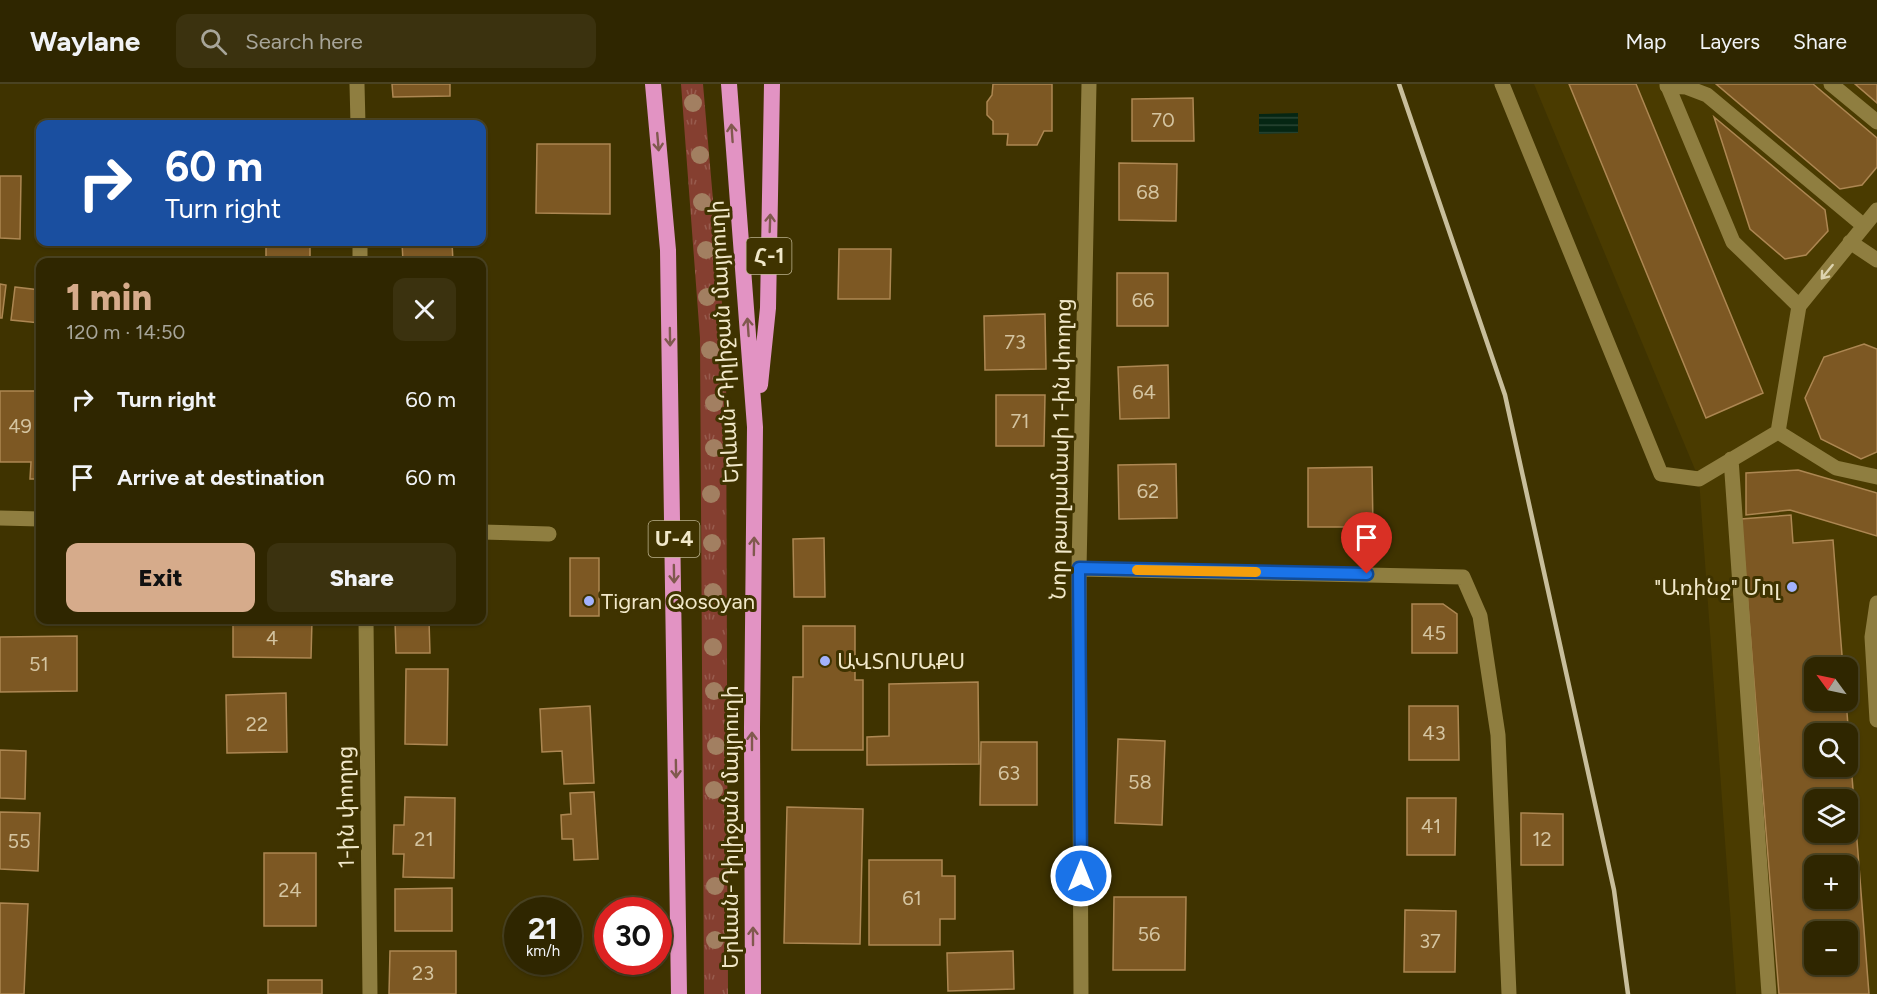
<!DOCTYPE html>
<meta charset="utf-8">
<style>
body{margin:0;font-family:Figtree,"Noto Sans Armenian",sans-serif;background:#3b320f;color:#f1f3f6;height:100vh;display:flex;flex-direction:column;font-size:22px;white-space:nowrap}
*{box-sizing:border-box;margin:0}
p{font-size:20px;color:#a7a599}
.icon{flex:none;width:33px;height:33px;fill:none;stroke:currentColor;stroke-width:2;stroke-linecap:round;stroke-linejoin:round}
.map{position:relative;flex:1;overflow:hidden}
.panel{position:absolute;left:36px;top:174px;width:450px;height:366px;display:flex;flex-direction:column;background:#2f2600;border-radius:12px;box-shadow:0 2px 4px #0004,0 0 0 2px #4a4322}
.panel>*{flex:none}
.banner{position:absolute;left:36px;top:36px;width:450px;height:126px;border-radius:12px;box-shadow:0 2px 4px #0004,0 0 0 2px #4a4322;background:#1a4fa0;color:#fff;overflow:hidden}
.needle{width:39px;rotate:303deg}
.tools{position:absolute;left:1804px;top:573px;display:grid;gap:12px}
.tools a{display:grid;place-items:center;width:54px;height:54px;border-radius:12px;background:#2f2600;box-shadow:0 2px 4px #0004,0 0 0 2px #4a4322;font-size:30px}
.speed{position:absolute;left:504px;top:813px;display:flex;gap:12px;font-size:30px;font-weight:700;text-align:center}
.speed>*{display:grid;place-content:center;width:78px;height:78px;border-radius:50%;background:#2f2600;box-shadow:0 2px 4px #0004,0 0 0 2px #4a4322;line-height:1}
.speed small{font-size:15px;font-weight:400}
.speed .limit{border:9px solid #d22;background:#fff;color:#111}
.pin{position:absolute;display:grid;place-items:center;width:51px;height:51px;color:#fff;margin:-62px -26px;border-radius:50% 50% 50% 0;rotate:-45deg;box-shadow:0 0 6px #0007}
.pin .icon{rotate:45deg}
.me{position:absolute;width:66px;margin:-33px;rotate:0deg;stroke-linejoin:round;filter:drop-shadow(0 0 4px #0008)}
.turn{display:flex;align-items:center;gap:21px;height:126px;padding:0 30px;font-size:27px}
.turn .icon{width:78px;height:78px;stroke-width:2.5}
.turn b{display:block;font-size:42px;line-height:51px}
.round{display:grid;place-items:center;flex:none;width:63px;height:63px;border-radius:12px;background:#3b320f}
.head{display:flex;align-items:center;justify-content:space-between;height:102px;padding:0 30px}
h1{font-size:36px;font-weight:800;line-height:45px;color:#d6ab8b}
.primary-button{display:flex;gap:12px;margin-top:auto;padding:12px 30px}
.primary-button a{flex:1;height:69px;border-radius:12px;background:#d6ab8b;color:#111;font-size:24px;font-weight:800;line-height:69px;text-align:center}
.primary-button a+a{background:#3b320f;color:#f1f3f6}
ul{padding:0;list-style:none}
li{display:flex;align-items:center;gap:18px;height:78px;padding:0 30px}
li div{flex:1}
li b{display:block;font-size:22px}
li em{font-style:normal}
header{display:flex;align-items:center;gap:36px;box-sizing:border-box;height:84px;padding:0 30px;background:#2f2600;border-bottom:2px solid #4a4322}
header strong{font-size:28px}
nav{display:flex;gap:33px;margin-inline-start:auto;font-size:21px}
.search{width:420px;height:54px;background:#3b320f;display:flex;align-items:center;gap:15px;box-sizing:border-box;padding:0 21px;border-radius:12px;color:#a7a599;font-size:22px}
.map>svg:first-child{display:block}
.built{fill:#4a3b00;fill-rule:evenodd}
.grass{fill:url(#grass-tufts)}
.water{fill:url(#water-rules)}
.building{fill:#7d5823;stroke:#ad8752;stroke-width:1.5;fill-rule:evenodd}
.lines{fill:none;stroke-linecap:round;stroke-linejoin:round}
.service{stroke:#8f7e40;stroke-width:15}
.minor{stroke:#8f7e40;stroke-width:15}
.trunk{stroke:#e293c3;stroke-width:16}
.rail{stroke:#c8be9b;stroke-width:4.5}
.tree{fill:#a27f61}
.oneway{stroke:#80594e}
.oneway2{stroke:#ddd3ae}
.route-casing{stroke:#114b97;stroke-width:15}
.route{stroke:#1a73e8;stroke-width:10}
.slow{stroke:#f59e0b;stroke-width:10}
.poi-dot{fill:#a2b2fd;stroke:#3f3300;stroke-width:2}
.labels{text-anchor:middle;stroke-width:6;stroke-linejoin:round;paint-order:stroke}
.number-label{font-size:20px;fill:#d4c4a0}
.shield{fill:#3f3300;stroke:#bcb28d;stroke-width:1.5}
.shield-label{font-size:21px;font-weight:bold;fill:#f1e8c9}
.street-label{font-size:22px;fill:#f1e8c9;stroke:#3f3300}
.poi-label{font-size:22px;fill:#f1e8c9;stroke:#3f3300;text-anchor:start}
</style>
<header>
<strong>Waylane</strong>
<div class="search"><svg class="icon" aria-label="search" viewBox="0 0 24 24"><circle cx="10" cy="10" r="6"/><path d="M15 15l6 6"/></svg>Search here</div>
<nav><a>Map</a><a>Layers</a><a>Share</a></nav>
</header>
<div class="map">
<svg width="1877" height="910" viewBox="0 0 1877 910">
<defs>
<pattern id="grass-tufts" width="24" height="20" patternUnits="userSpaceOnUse" patternTransform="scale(1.5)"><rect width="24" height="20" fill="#853f30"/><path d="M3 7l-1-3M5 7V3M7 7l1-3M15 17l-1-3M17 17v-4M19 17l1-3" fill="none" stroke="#975b4d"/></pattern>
<pattern id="water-rules" width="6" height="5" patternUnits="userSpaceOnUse" patternTransform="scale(1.5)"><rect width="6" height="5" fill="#052613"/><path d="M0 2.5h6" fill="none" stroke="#2a4634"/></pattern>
</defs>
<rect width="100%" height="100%" fill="#3f3300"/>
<path class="built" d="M1534,0H1877V910H1736L1699,395ZM1815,584H1848V616H1815ZM1815,650H1848V682H1815ZM1815,716H1848V748H1815ZM1815,782H1848V814H1815ZM1815,848H1848V880H1815Z"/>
<path class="grass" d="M681,0H703L726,266L728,910H704L700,254Z"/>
<path class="water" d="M1298,29V49L1259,50V30Z"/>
<path class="building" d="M392,0H450V12L393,13Z
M993,0H1052V47H1044L1037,61H1007L1008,50H993V37L987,31V18L992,11Z
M1569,0H1636L1763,309L1706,334Z
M1716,0H1813L1877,54V83L1862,101L1840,105Z
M1855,0H1877V19Z
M1193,14L1194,57H1132V15Z
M1714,33L1825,126L1828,147L1806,171L1785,175L1750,145Z
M537,60H610V130L536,129Z
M1119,79L1177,80L1176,137L1119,136Z
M0,92H21L20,155L0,154Z
M266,158H310V178H266Z
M402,158H452L453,178H403Z
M839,165H891L890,215H838Z
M1117,189H1168V242H1117Z
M0,200L6,201L2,234H0Z
M15,203L40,206V239L11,236Z
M1045,230L1046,285L985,286L984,232Z
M1864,260L1877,265V368L1861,375L1821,355L1805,314L1824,273Z
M1168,281L1169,334L1120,335L1118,283Z
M0,307H40V395H30L31,378H0Z
M996,311H1045L1044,362H996Z
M1176,380L1177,434L1119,435L1118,381Z
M1372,383L1373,443H1308V384Z
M1798,386L1877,409V452L1790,426L1746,431V389Z
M1791,431L1793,459L1833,456L1843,584H1815V616H1846L1869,910H1779L1741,435ZM1815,650H1848V682H1815ZM1815,716H1848V748H1815ZM1815,782H1848V814H1815ZM1815,848H1848V880H1815Z
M824,454L825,513H794L793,455Z
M570,474H599V532H570Z
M1412,520H1443L1457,530V569H1412Z
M233,536H312L311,574L233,573Z
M395,536H429L430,569H396Z
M803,542H855V596H863V666H792L793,593H803Z
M77,552V607L0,608V553Z
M406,585H448L447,661L405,660Z
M978,598L979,680L867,681V653L889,652V600Z
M286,609L287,668L227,669L226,611Z
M590,622L594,699L564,700L562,667L542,668L540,625Z
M1409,622H1458L1459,676H1409Z
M1118,655L1165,657L1162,741L1115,739Z
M981,658H1037V721H980Z
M0,666L26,667L25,715L0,714Z
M594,708L598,775L574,776L573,755H562L561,731L571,730L570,709Z
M405,713L455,714L454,794L403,793L404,770H393L394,741H404Z
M1407,714H1456L1455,771H1407Z
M787,723L863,725L860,860L784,859Z
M0,728L40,729L38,787L0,785Z
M1521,729L1563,730V781H1521Z
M264,769H316V842H264Z
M869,776H942V792H955V835H940V861H869Z
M452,804V847H395V805Z
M1114,813H1186L1185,886H1113Z
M0,819L28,820L24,910H0Z
M1405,826L1456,827L1455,888H1404Z
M390,867H456V910H389Z
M1013,867L1014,905L948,907L947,869Z
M268,896H322V910H268Z"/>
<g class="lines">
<path class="service" d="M1502,0L1661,390L1699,395L1778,348L1836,384L1877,393
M1667,0L1733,158L1799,222
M1831,0L1877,38
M1667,2L1686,3L1707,11L1864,142
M1850,158L1877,176
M1778,348L1799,222L1877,126
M1731,375L1769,910
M1877,519L1872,553L1877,636"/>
<path class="minor" d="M357,0L358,40
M360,158V178
M0,434L40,435
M482,448L549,450
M1079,485L1463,493L1480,532L1498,651L1509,910
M366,536L370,910
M1081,910L1079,485L1089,0"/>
<path class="trunk" d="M653,0L668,166L679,910
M729,0L755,343L752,644L753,910
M760,301L768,224L772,0"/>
<path class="rail" d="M1399,0L1505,311L1614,806L1628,910"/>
</g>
<g class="tree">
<circle cx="693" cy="19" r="9"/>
<circle cx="700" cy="71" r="9"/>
<circle cx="702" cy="118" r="9"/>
<circle cx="706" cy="166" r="9"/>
<circle cx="707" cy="213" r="9"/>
<circle cx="710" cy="266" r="9"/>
<circle cx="714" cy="319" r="9"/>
<circle cx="714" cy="364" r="9"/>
<circle cx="711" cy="410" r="9"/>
<circle cx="712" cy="459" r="9"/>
<circle cx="713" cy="508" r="9"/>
<circle cx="713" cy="563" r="9"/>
<circle cx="714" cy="607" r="9"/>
<circle cx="716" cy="662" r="9"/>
<circle cx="714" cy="706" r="9"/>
<circle cx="715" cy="802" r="9"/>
<circle cx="715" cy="856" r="9"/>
</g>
<defs><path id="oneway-shaft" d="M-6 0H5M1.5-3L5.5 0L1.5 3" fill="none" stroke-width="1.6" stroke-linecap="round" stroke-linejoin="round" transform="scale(1.5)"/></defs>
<g class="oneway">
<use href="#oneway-shaft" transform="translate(732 49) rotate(-94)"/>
<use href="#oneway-shaft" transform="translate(658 58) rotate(85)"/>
<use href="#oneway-shaft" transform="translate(770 139) rotate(-88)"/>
<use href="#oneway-shaft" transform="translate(748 243) rotate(-94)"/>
<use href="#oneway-shaft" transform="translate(670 253) rotate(89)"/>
<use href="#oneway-shaft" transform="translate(754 462) rotate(-89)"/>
<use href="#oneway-shaft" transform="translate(674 490) rotate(89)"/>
<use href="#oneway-shaft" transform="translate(752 657) rotate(-90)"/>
<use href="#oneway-shaft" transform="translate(676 685) rotate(89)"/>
<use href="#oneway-shaft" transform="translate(753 852) rotate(-90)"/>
</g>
<use class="oneway2" href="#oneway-shaft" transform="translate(1827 188) rotate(129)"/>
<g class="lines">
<defs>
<path id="route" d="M1081,792L1079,484L1367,490"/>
</defs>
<use href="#route" class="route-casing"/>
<use href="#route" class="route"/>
<path class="slow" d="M1137,486L1256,488"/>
</g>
<g class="poi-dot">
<circle cx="1792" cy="503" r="6"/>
<circle cx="589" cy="517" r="6"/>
<circle cx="825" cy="577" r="6"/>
</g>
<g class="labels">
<g class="number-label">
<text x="1163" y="43">70</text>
<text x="1148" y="115">68</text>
<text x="1143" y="223">66</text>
<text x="1015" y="265">73</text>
<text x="1144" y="315">64</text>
<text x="1020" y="344">71</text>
<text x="20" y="349">49</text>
<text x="1148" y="414">62</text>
<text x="1434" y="556">45</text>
<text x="272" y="561">4</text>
<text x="39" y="587">51</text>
<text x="257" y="647">22</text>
<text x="1434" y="656">43</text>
<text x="1009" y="696">63</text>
<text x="1140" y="705">58</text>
<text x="1431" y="749">41</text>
<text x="424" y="762">21</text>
<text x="1542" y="762">12</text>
<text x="19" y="764">55</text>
<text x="290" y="813">24</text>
<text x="912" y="821">61</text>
<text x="1149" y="857">56</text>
<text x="1430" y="864">37</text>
<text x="423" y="896">23</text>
</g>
<g class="shield">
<rect x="746.5" y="154" width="45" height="36" rx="4.5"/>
<rect x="648.5" y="437" width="51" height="36" rx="4.5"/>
</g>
<g class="shield-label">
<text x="769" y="179">Հ-1</text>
<text x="674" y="462">Մ-4</text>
</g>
<g class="street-label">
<text transform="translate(723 258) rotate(-93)" y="8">Երևան-Դիլիջան մայրուղի</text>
<text transform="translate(1060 365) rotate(-89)" y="8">Նոր թաղամասի 1-ին փողոց</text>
<text transform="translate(345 723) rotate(-91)" y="8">1-ին փողոց</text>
<text transform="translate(730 743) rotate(-90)" y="8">Երևան-Դիլիջան մայրուղի</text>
</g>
<g class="poi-label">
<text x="1780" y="511" text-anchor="end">"Առինջ" Մոլ</text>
<text x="601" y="525">Tigran Qosoyan</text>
<text x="837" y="585">ԱՎՏՈՄԱՔՍ</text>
</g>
</g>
</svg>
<div class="tools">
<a><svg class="needle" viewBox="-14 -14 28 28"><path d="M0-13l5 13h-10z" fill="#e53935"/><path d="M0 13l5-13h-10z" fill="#a7a599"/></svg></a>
<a><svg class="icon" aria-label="search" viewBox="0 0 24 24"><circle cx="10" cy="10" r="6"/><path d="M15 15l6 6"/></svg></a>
<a><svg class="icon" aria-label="layers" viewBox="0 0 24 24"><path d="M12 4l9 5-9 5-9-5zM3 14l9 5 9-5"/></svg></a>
<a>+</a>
<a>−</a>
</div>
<div class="speed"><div>21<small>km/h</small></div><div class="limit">30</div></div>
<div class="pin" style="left:1367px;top:490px;background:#d93025"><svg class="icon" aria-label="arrive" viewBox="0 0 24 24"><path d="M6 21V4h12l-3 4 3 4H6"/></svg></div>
<svg class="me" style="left:1081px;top:792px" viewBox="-20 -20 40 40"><circle r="17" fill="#1a73e8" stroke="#fff" stroke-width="3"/><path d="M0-11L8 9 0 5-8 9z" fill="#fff"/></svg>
<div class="banner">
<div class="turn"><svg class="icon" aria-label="right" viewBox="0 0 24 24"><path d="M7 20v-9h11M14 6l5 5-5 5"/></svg><div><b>60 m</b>Turn right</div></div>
</div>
<section class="panel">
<div class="head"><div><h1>1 min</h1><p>120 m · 14:50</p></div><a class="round"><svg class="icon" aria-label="close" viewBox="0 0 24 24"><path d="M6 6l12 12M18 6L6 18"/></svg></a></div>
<ul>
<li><svg class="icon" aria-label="right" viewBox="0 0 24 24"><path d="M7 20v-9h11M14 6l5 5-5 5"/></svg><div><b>Turn right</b></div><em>60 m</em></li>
<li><svg class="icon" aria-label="arrive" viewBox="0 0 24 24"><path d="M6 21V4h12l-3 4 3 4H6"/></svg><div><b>Arrive at destination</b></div><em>60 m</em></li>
</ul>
<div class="primary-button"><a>Exit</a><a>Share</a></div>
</section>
</div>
